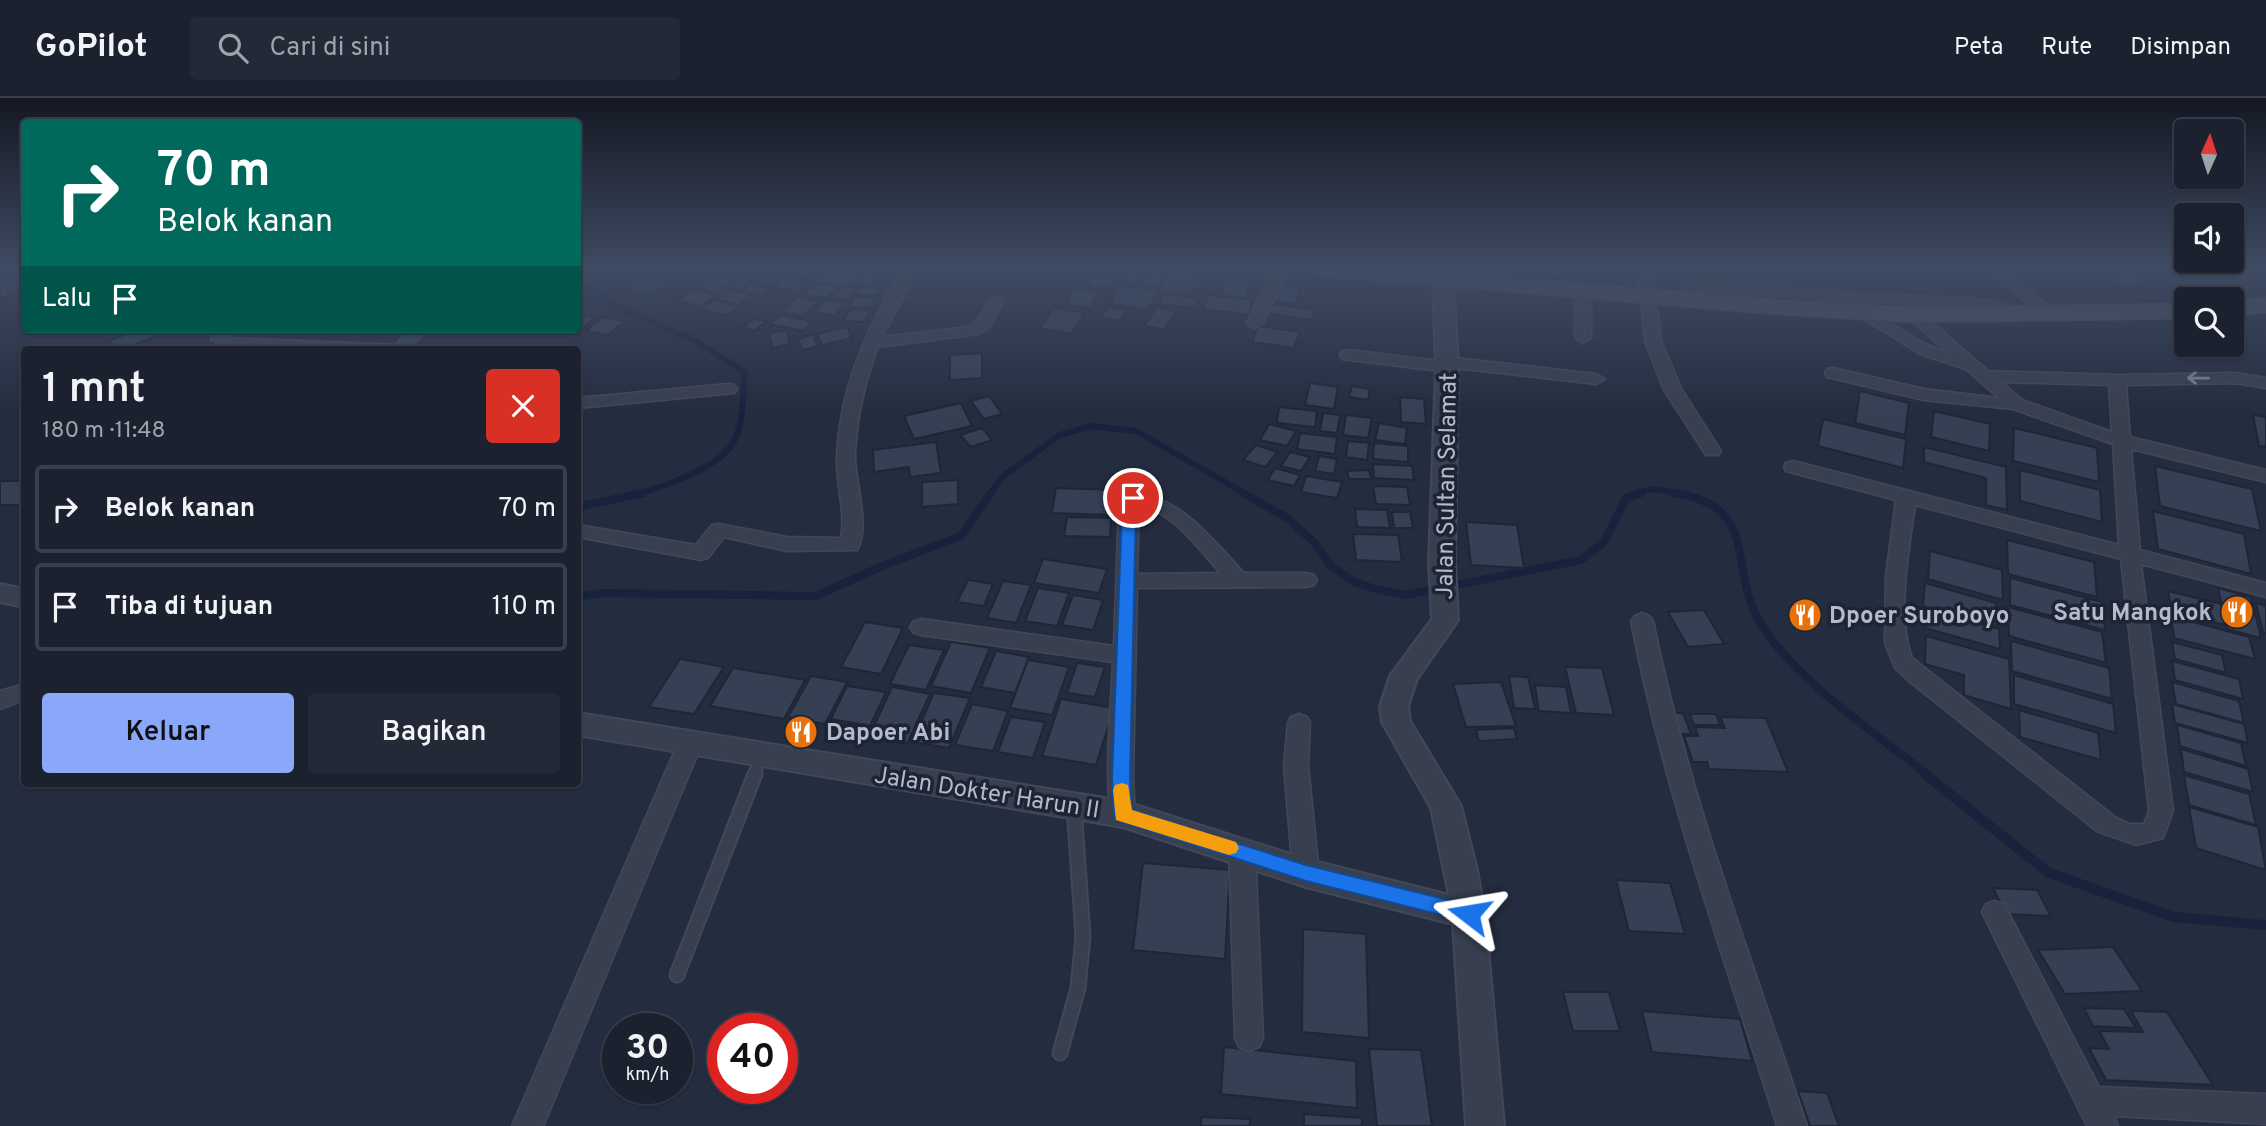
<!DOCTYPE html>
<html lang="id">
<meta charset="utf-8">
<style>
body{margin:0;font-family:Overpass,sans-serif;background:#242937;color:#f1f3f6;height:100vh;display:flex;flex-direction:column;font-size:26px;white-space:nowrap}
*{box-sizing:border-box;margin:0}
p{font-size:23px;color:#a0a3aa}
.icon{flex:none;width:38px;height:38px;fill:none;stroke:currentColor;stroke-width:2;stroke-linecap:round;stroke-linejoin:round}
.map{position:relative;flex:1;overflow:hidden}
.details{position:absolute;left:21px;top:248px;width:560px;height:441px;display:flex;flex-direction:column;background:#1b212f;border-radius:7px;box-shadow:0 2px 5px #0004,0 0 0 2px #393e4b}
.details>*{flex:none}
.top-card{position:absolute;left:21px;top:21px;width:560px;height:214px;border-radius:7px;box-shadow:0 2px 5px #0004,0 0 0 2px #393e4b;background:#00695c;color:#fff;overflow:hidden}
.needle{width:46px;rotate:3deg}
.fabs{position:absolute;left:2174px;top:21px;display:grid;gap:14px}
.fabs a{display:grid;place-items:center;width:70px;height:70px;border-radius:7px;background:#1b212f;box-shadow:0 2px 5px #0004,0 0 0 2px #393e4b;font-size:35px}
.speed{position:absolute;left:602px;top:915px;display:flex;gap:14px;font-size:35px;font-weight:700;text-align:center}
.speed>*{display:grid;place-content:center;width:91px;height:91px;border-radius:50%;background:#1b212f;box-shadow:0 2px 5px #0004,0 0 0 2px #393e4b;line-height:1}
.speed small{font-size:18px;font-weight:400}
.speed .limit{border:10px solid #d22;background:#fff;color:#111}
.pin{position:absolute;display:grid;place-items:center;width:60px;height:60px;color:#fff;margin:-30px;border:4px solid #fff;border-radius:50%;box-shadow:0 2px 7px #0007}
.me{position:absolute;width:77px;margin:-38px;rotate:284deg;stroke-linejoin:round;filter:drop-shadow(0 0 5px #0008)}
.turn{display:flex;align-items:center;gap:24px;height:147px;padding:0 21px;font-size:32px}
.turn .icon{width:91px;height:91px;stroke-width:2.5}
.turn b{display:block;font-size:49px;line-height:60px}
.then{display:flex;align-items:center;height:66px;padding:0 21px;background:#0003;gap:14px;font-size:26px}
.round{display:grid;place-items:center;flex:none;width:74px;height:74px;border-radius:7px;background:#242937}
.headline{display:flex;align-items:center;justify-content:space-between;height:119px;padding:0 21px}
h1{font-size:42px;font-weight:600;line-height:52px}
.action{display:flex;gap:14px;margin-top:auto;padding:14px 21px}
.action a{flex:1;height:80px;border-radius:7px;background:#89a8fa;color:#111;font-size:28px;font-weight:600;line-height:80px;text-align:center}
.action a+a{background:#242937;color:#f1f3f6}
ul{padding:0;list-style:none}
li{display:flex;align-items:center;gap:21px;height:88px;margin:0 14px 10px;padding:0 7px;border:4px solid #393e4b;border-radius:7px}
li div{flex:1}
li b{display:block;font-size:26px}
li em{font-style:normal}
header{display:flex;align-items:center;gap:42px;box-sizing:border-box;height:98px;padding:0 35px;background:#1b212f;border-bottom:2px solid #393e4b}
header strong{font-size:33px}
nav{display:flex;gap:38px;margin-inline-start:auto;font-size:24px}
.search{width:490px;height:63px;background:#242937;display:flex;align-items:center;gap:18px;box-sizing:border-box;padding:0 24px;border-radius:7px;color:#a0a3aa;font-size:26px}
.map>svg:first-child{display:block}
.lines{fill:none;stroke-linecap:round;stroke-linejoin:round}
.stream-far2{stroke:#17223d;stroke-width:6}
.stream-far1{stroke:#17223d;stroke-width:8}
.stream{stroke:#17223d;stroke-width:10}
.building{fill:#364055;stroke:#1f2636;stroke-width:2}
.service-far2-casing{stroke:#414858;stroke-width:11}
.service-far1-casing{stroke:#414858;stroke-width:14}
.service-casing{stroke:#414858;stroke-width:17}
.minor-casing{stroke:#414858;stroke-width:3}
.tertiary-casing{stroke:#414858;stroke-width:4}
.secondary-casing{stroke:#414858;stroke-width:3}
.service-far2{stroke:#383f4f;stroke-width:9}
.service-far1{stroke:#383f4f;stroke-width:10}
.service{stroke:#383f4f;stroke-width:13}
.minor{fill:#383f4f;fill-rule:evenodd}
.tertiary{fill:#383f4f;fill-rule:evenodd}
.secondary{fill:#464d62;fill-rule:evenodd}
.oneway{stroke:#7c8393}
.route{fill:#1a73e8;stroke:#114b97;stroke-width:2}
.slow{fill:#f59e0b}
.labels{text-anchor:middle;stroke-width:7;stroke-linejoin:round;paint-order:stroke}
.street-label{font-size:24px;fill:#b4baca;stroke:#1d2434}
.poi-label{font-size:24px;font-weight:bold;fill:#b4baca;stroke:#1d2434;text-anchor:start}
</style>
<header>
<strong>GoPilot</strong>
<div class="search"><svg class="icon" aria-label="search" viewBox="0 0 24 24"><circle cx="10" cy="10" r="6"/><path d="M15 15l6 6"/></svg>Cari di sini</div>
<nav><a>Peta</a><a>Rute</a><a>Disimpan</a></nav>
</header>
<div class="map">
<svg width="2266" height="1028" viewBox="0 0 2266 1028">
<rect width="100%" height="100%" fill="#242c3f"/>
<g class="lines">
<path class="stream-far2" d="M578,189L591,191L615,208L694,242L745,274C742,297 745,324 733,345C720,369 663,389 637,396
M990,396L1002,379L1060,337L1092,328L1136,333L1246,396
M1636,396L1651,391L1686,396"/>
<path class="stream-far1" d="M1243,395L1287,420L1314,444L1331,468L1354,484L1379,492L1406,497L1581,462L1604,444L1626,400L1641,395
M1674,395C1763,408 1726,472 1762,528C1801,587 1873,633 1928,677
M578,409L643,395
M578,499L601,495L816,498L887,466L961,438L991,395"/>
<path class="stream" d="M1925,676L2049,775L2174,819L2266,827"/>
</g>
<path class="building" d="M801,171H819L813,179L796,178Z
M828,171L860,174L850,188L818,184Z
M1125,171H1145L1139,185L1119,183Z
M1537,171H1565L1567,179L1538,177Z
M1170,173L1200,176L1191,197L1161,193Z
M751,175L759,177L740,191L732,189Z
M1149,175L1163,177L1157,188L1143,186Z
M2132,175L2147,186L2120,188L2106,177Z
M862,176H876L872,187H858Z
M765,177L778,180L770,186L757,183Z
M713,178L731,183L716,194L697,189Z
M1227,178L1252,181L1246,200L1220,197Z
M641,179L667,187L650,198L624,191Z
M1092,179L1114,181L1112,190L1089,189Z
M785,180L807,183L798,193L776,190Z
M6,184L24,188L0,202V188Z
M1277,185L1300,188L1296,206L1272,203Z
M752,186L768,192L759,198L743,192Z
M813,186L837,188L828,200L804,197Z
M1120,187L1158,192L1148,212L1110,206Z
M842,188L855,190L847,201L834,200Z
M859,189L881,190L878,198L856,197Z
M1073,190L1097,192L1091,210L1067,207Z
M695,191L716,198L699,209L678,202Z
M729,192L751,197L739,207L717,201Z
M1163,196L1198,200L1194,210L1160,206Z
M1208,197L1253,202L1249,217L1203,211Z
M797,199L818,204L803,218L781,214Z
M854,199H876L871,210L849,209Z
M714,202L738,209L727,218L702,211Z
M824,202L845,205L835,218L814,214Z
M1272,206L1315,212L1312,222L1269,215Z
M1107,209L1126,212L1120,223L1101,220Z
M1157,209L1176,213L1164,232L1144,228Z
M1054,210L1085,215L1071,236L1040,230Z
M849,212H869L865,224L844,223Z
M583,217L595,219L581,232L573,231H578V222Z
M780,217L812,224L803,233L770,226Z
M603,219L624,223L608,237L586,233Z
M755,220L766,224L754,233L743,229Z
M1258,228L1300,234L1294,250L1252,244Z
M847,229L852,240L822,247L817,236Z
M90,231H121L114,236L88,233Z
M139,231H147L156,238L121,252L108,243Z
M787,232L790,246L772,250L769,235Z
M813,237L818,248L803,252L797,241Z
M982,255V280L950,282V257Z
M1310,285L1338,289L1334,311L1305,307Z
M1352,288L1370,291L1368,302L1349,299Z
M1860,293L1909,305L1905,337L1855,325Z
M989,298L1002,316L984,321L971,303Z
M1400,299L1424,301L1426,326L1401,324Z
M961,305L972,328L914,341L904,318Z
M1279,309L1317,313L1315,329L1277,325Z
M1934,313L1990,326L1989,353L1931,339Z
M1323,315L1340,317L1337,335L1320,333Z
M1346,317L1372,320L1368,340L1343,337Z
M2253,317L2266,319V349L2259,348Z
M1823,321L1906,341L1903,370L1818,348Z
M1379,325L1407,330L1405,346L1375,342Z
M1269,326L1296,333L1287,348L1260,342Z
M982,330L992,342L971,349L960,337Z
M2014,330L2097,350L2099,384L2013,363Z
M1300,335L1337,339L1335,356L1297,351Z
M1348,343L1369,345L1367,362L1346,359Z
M936,344L941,375L910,379L909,369L874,374L873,352Z
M1374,345L1408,348V364L1373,361Z
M1256,347L1277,354L1265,369L1243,362Z
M1924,349L2006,369L2007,412L1986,407V380L1924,364Z
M1290,354L1310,359L1301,373L1281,368Z
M1319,358L1337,361L1334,376L1315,373Z
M1373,366L1412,368L1414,382L1374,380Z
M2155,368L2252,391L2261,433L2160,408Z
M1275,370L1300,377L1294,388L1268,382Z
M1369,372L1371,381H1349L1347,373Z
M2020,372L2100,392L2102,424L2020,403Z
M1306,378L1342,384L1337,400L1301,394Z
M958,382V406L922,409V384Z
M0,383H24V407H0Z
M1373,388L1407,389L1410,407L1376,406Z
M1056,390L1116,392L1114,417L1052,415Z
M1355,411L1387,412L1390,430L1357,429Z
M2153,413L2244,436L2251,476L2158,451Z
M1392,414H1410L1413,430H1394Z
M1067,419L1111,420L1110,439L1064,438Z
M1466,424L1517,427L1524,470L1471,467Z
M1353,436L1398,437L1402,464L1356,462Z
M2007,442L2094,464L2097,499L2008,476Z
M1930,453L2002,472L2003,502L1928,481Z
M1043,461L1107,471L1099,495L1034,485Z
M2010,480L2102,504L2105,532L2010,507Z
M968,482L993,486L984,508L957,504Z
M1003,483L1031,487L1016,525L987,520Z
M1925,485L1996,505L1997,528L1923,508Z
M1038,490L1069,495L1057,528L1025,523Z
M2218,490L2251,499L2261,540L2227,531Z
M2168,493L2221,506L2225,527L2172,513Z
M1073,497L1103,502L1093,532L1062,527Z
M2256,505L2266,508V535L2263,534Z
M2008,509L2102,534L2106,565L2009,538Z
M1926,511L1999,531L2000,551L1925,530Z
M1704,512L1724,546L1688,549L1668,514Z
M2171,518L2249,539L2255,561L2174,540Z
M865,524L903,530L881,576L841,569Z
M1926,538L2009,561L2011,611L1964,597V577L1925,566Z
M2011,543L2109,570L2112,601L2012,573Z
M951,544L990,550L971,595L931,588Z
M2172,544L2222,557L2226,575L2175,561Z
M909,547L944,552L926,592L890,586Z
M996,553L1029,559L1015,595L981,589Z
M680,561L724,569L694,616L649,609Z
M1028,562L1069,569L1052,617L1010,610Z
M2172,563L2239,581L2243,601L2175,582Z
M1077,565L1105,569L1095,599L1067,595Z
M1565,569L1602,570L1614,617L1576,615Z
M733,570L805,582L784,621L710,608Z
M2014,577L2113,606L2116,635L2014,606Z
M811,578L847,584L825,626L788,619Z
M1509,578L1528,579L1535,611L1514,610Z
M1501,584L1516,628L1466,629L1453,586Z
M2172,584L2239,603L2244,625L2176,606Z
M1535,587L1566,589L1571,615L1539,613Z
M847,588L886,594L870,628L831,621Z
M892,589L930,596L907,646L869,639Z
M934,595L970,600L949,650L912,644Z
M1061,601L1114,610L1096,667L1042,658Z
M972,606L1008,613L993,653L955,647Z
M2172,606L2244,626L2248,645L2175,625Z
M2019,612L2098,635L2101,662L2020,639Z
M1666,615H1683L1691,636H1674Z
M1690,616H1716L1720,627H1694Z
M1011,619L1045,624L1033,660L998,654Z
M1720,619L1766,620L1788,674L1709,671L1707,664H1693L1684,638H1698L1695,629L1725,630Z
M2177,627L2241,645L2246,668L2180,648Z
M1514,630L1517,641L1479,643L1476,632Z
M2181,651L2248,671L2253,694L2184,674Z
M2184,677L2249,696L2256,727L2189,707Z
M2189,709L2258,729L2266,772L2196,750Z
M1143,765L1230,772L1225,861L1133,852Z
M1616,782L1670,785L1685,836L1629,833Z
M1993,790L2037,792L2051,818L2006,816Z
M1303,831L1366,836L1369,940L1302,934Z
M2113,849L2142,893L2065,896L2038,852Z
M1563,894H1609L1620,933H1573Z
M2084,910L2124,911L2136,930L2093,928Z
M1642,913L1740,921L1752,963L1652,954Z
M2131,913L2167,914L2213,987L2106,982L2089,950L2109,951L2099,933L2143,934Z
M1224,949L1356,963L1357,1010L1221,996Z
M1369,951L1421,952L1432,1028H1377Z
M1798,993L1827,995L1839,1028H1810Z
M1304,1016L1362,1020V1028H1304Z
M1201,1019L1250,1021V1028H1201Z"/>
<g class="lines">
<defs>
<path id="service-far2" d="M1821,197L1995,206L2016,214
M1687,201V193L1698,189L1816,196L1824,201"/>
<path id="service-far1" d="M754,677L762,657"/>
<path id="service" d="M677,877L755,676
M1060,955L1078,890L1083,838L1074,709"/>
<path id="minor" d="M11,171H24V176L14,174Z
M903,171H918L882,239L968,229L976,224L990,201H1002L1004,204L988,230L978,236L878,249C865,283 857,319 855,355C854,382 871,428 857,452L787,453L724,439L708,460L701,462L578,439V427L696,447L712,427L719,426L787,439L841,440C846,414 836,387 837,360C839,292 867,228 903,171Z
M1272,171H1287L1263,225L1255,230L1249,228L1247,225Z
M1638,171H1653L1661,243L1682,292L1721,353L1718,357H1706L1664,292L1645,243Z
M1985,171H2001L2060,217L2058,220H2046Z
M1583,187L1591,192V240L1583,245L1575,240V192Z
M1866,210L1919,243L1949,256L1906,217L1908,214H1920L1988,273L2117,277L2235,275L2266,280V290L2235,285L2126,287L2130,339L2266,372V384L2131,351L2140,452L2266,485V499L2141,466L2173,713L2163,740L2136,747L2097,733L1909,583L1895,570L1885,545L1886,478L1896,402L1786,373L1784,369L1786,365L1793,363L2119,447L2113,346L2013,311L1924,302L1827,279L1825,275L1827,271L1833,270L1924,291L1999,300L1966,271L1920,256L1860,218L1858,215ZM2001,284L2109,287L2112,334L2022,302ZM1915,407L2121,461L2149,713L2144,726H2130L2115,719L1912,560C1896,517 1909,452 1915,407Z
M215,231H231L229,240L396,247L409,231H426L409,252L227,250L211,242Z
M1348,252L1439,263L1447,259L1596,276L1605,281L1596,286L1455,270L1447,274L1342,261L1340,257L1342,253Z
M728,286L734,287L737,291L734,295L578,310V300Z
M1133,394C1182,400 1212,441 1244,475H1307L1314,477L1317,482L1314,487L1307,489L1137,490L1133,680L1135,716L1132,723L1123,726L1114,723C1102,699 1112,596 1113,564L921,537L913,534L910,529L913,524L921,521L1114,548L1119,405L1126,396ZM1139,407C1172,413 1199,451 1220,475L1137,476Z
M1642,515L1649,518L1653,523C1688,695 1752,862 1807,1028H1777C1725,861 1664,695 1631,523L1635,518Z
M24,586V602L0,611V593Z
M1299,616L1307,619L1310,625L1308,668L1319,775L1315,783L1306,786L1297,783L1293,775L1284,668L1288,625L1291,619Z
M690,636L698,639L702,645L549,1014L543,1028H512L678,645L682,639Z
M1242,742L1251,746L1255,753L1263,940L1259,949L1249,953L1239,949L1235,940L1229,753L1233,746Z
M1995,803L2004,806L2099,989L2266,996V1026L2114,1018L2118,1028H2087L1982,814L1986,806Z"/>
<path id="tertiary" d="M1443,175L1453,181L1458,269L1455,465L1458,522L1417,581L1408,608L1410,623L1461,708L1477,772L1485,816L1504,1028H1466L1453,826L1306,789L1123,729L578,637V615L1123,703L1306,761L1449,797L1431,710L1382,624L1380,608L1390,578L1432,521L1429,465L1436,269L1433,181Z
M0,486L24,491V509L0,504Z"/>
<path id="secondary" d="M1309,171H1394L1778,202L1914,210L2186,206V220L1914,224L1778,216L1320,177L1312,176Z
M2266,200V214L2231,217V203Z"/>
</defs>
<use href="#service-far2" class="service-far2-casing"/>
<use href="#service-far1" class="service-far1-casing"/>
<use href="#service" class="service-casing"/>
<use href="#minor" class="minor-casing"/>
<use href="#tertiary" class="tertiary-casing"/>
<use href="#secondary" class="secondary-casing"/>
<use href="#service-far2" class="service-far2"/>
<use href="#service-far1" class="service-far1"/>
<use href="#service" class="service"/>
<use href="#minor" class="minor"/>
<use href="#tertiary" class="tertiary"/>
<use href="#secondary" class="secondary"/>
</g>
<defs><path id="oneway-shaft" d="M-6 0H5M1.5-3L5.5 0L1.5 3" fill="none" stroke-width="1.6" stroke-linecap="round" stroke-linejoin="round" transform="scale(1.75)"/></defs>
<use class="oneway" href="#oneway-shaft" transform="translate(2198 280) rotate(-179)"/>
<linearGradient id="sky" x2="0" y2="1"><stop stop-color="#141823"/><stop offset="0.54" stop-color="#3f4b63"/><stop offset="1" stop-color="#3f4b63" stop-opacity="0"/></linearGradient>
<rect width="2266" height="315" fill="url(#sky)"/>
<path class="route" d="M1133,396L1140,400L1136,411L1130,680L1132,712L1306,767L1469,807L1476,810L1479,816L1476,822L1469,824L1306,783L1116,722L1114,716L1112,680L1122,411L1128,397Z"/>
<path class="slow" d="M1122,685L1128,687L1132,712L1236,744L1239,750L1236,755L1229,757L1116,722L1113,692L1115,687Z"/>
<defs>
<symbol id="restaurant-disc" viewBox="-11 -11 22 22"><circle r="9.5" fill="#e8710a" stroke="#1d2434"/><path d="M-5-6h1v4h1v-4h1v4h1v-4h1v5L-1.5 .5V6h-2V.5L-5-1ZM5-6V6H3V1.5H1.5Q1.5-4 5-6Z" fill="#fff"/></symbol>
</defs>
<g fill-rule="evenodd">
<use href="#restaurant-disc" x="2218" y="495" width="38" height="38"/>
<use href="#restaurant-disc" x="1786" y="498" width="38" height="38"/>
<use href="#restaurant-disc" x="782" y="615" width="38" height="38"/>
</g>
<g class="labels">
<g class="street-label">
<text transform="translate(1446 388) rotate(-89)" y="8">Jalan Sultan Selamat</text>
<text transform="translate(987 694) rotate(9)" y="8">Jalan Dokter Harun II</text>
</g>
<g class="poi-label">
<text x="2212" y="522" text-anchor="end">Satu Mangkok</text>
<text x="1829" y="525">Dpoer Suroboyo</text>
<text x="826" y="642">Dapoer Abi</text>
</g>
</g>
</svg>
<div class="fabs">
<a><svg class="needle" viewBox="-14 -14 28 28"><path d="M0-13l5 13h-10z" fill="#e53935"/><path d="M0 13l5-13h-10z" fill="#a0a3aa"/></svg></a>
<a><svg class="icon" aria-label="sound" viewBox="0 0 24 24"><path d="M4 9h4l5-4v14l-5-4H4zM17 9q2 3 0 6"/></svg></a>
<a><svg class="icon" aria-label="search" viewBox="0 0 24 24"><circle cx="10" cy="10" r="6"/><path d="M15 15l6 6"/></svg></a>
</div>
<div class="speed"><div>30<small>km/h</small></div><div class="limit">40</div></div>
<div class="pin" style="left:1133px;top:400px;background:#d93025"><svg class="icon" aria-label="arrive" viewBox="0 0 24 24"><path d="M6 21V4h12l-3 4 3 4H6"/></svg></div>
<svg class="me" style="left:1469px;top:816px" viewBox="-20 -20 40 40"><path d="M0-17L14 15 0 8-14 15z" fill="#1a73e8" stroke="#fff" stroke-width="4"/></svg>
<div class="top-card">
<div class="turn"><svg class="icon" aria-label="right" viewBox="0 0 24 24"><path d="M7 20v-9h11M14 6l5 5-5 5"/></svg><div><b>70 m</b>Belok kanan</div></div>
<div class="then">Lalu<svg class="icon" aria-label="arrive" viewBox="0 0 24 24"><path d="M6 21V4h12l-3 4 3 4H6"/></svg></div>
</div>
<section class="details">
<div class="headline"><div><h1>1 mnt</h1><p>180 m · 11:48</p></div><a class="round" style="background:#d93025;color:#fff"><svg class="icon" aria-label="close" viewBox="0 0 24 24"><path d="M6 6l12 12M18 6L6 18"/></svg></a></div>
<ul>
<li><svg class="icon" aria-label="right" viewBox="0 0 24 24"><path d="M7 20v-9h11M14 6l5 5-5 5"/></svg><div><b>Belok kanan</b></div><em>70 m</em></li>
<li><svg class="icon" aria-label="arrive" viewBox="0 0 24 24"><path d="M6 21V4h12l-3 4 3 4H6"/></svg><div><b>Tiba di tujuan</b></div><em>110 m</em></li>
</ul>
<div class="action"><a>Keluar</a><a>Bagikan</a></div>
</section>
</div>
